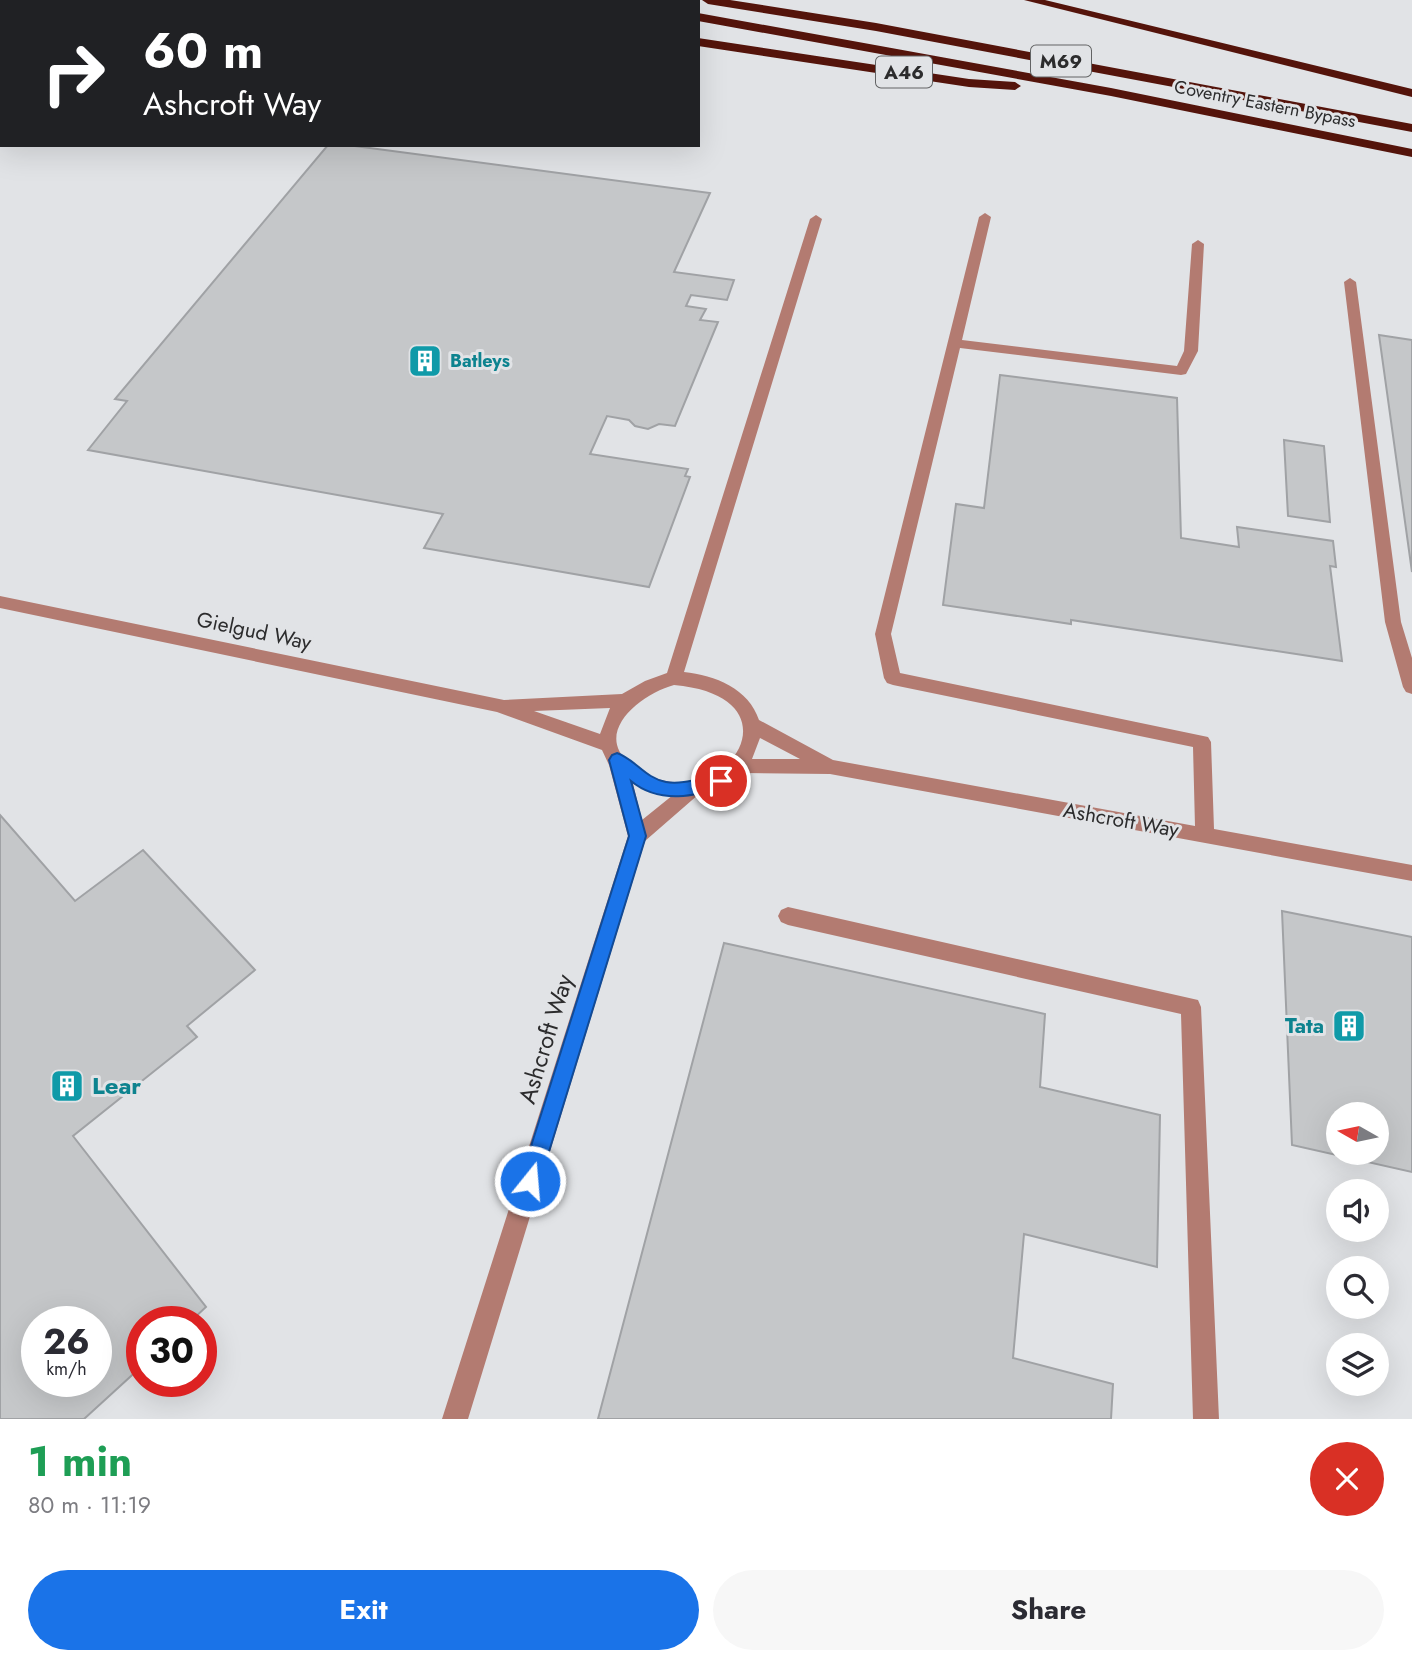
<!DOCTYPE html>
<meta charset="utf-8">
<style>
body{margin:0;font-family:Jost,sans-serif;background:#f7f7f7;color:#2b2b33;height:100vh;display:flex;flex-direction:column;font-size:26px;white-space:nowrap}
*{box-sizing:border-box;margin:0}
p{font-size:23px;color:#7c7c81}
.icon{flex:none;width:38px;height:38px;fill:none;stroke:currentColor;stroke-width:2;stroke-linecap:round;stroke-linejoin:round}
.map{position:relative;height:1419px;overflow:hidden}
.panel{display:flex;flex-direction:column;background:#fff;flex:1}
.panel>*{flex:none}
.guide{position:absolute;left:0px;top:0px;width:700px;height:147px;box-shadow:0 7px 28px #0002;background:#202124;color:#fff;overflow:hidden}
.needle{width:46px;rotate:279deg}
.fabs{position:absolute;left:1326px;top:1102px;display:grid;gap:14px}
.fabs a{display:grid;place-items:center;width:63px;height:63px;border-radius:50%;background:#fff;box-shadow:0 7px 28px #0002;font-size:35px}
.speed{position:absolute;left:21px;top:1306px;display:flex;gap:14px;font-size:35px;font-weight:700;text-align:center}
.speed>*{display:grid;place-content:center;width:91px;height:91px;border-radius:50%;background:#fff;box-shadow:0 7px 28px #0002;line-height:1}
.speed small{font-size:18px;font-weight:400}
.speed .limit{border:10px solid #d22;background:#fff;color:#111}
.pin{position:absolute;display:grid;place-items:center;width:60px;height:60px;color:#fff;margin:-30px;border:4px solid #fff;border-radius:50%;box-shadow:0 2px 7px #0007}
.me{position:absolute;width:77px;margin:-38px;rotate:17deg;stroke-linejoin:round;filter:drop-shadow(0 0 5px #0008)}
.turn{display:flex;align-items:center;gap:24px;height:147px;padding:0 28px;font-size:32px}
.turn .icon{width:91px;height:91px;stroke-width:2.5}
.turn b{display:block;font-size:49px;line-height:60px}
.round{display:grid;place-items:center;flex:none;width:74px;height:74px;border-radius:37px;background:#f7f7f7}
.headline{display:flex;align-items:center;justify-content:space-between;height:119px;padding:0 28px}
h1{font-size:42px;font-weight:700;line-height:52px;color:#1e9e55}
.action{display:flex;gap:14px;margin-top:auto;padding:14px 28px}
.action a{flex:1;height:80px;border-radius:42px;background:#1a73e8;color:#fff;font-size:28px;font-weight:700;line-height:80px;text-align:center}
.action a+a{background:#f7f7f7;color:#2b2b33}
.map>svg:first-child{display:block}
.building{fill:#c5c7c9;stroke:#a0a2a5;stroke-width:2;fill-rule:evenodd}
.lines{fill:none;stroke-linecap:round;stroke-linejoin:round}
.minor{fill:#b37b71;fill-rule:evenodd}
.highway{fill:#54140b;fill-rule:evenodd}
.route{fill:#1a73e8;stroke:#114b97;stroke-width:2}
.labels{text-anchor:middle;stroke-width:6;stroke-linejoin:round;paint-order:stroke}
.far-street-label{font-size:18px;fill:#2c2c2d;stroke:#e1e3e6}
.far-culture-label{font-size:18px;font-weight:bold;fill:#0d838f;stroke:#e1e3e6;text-anchor:start}
.shield{fill:#e1e3e6;stroke:#626364;stroke-width:2}
.shield-label{font-size:19px;font-weight:bold;fill:#2c2c2d}
.street-label{font-size:21px;fill:#2c2c2d;stroke:#e1e3e6}
.culture-label{font-size:21px;font-weight:bold;fill:#0d838f;stroke:#e1e3e6;text-anchor:end}
.near-street-label{font-size:24px;fill:#2c2c2d;stroke:#e1e3e6}
.near-culture-label{font-size:24px;font-weight:bold;fill:#0d838f;stroke:#e1e3e6;text-anchor:start}
</style>
<div class="map">
<svg width="1412" height="1419" viewBox="0 0 1412 1419">
<rect width="100%" height="100%" fill="#e1e3e6"/>
<path class="building" d="M328,145H347L710,193L674,272L734,280L727,300L691,295L686,306L706,309L700,320L718,322L675,426L659,424L648,429L635,426L629,420L607,416L590,454L688,469L685,476L690,477L649,587L424,548L443,514L88,450L127,401L115,399Z
M1379,335L1412,340V572Z
M1000,375L1177,398L1181,538L1239,547L1237,527L1333,541L1336,567L1330,566L1342,661L1071,620V624L943,605L956,504L984,508Z
M1284,440L1324,446L1330,522L1288,516Z
M0,815L75,901L143,850L255,970L187,1026L197,1037L73,1136L206,1307L191,1321H142V1366L84,1419H0ZM37,1321H96V1381H37Z
M1282,911L1412,937V1172L1292,1145ZM1339,1115H1377V1153H1339Z
M724,943L1045,1014L1040,1087L1160,1115L1157,1267L1024,1234L1013,1358L1113,1384L1111,1419H598Z"/>
<g class="lines">
<path class="minor" d="M985,213L991,217L962,340L1177,366L1184,351L1192,244L1198,240L1204,244L1198,351L1186,374L1181,375L960,348L891,634L900,673L1208,737L1211,742L1214,829L1412,865V881L830,774L744,773L728,784L699,794L645,841L468,1419H442L628,836L609,765L602,750L497,712L0,608V596L504,700L622,694L645,681L667,673L810,219L816,215L822,219L684,672C715,675 749,689 759,720L833,760L1195,826L1193,747L893,685L887,683L884,678L875,634L979,217ZM674,685C809,697 719,826 634,767C589,735 640,694 674,685ZM610,708L600,734L534,711ZM760,738L800,759H752ZM633,784L673,795L642,820Z
M1350,278L1356,282L1401,622L1412,658V694L1406,692L1403,687L1385,622L1344,282Z
M788,907L1198,1000L1201,1007L1219,1419H1193L1181,1014L788,925L781,922L778,916L781,910Z"/>
<path class="highway" d="M253,0H288L289,2H254Z
M583,0H605L606,2H584Z
M702,0H730L876,23L1412,124V132L876,31L708,4Z
M1024,0H1045L1412,89V97Z
M698,13L1111,88L1412,149V157L1111,96L698,21Z
M698,38L969,79L1015,82L1021,86L1015,90L969,87L698,46Z"/>
</g>
<path class="route" d="M617,753C636,760 645,778 666,782C687,786 715,772 727,776L730,781L727,786C696,796 660,805 631,781L646,836L540,1181L537,1188L530,1191L523,1188L520,1181L629,836L609,760L612,755Z"/>
<defs>
<symbol id="building-square" viewBox="-11 -11 22 22"><rect x="-9" y="-9" width="18" height="18" rx="4" fill="#0f9aa8" stroke="#e1e3e6"/><path d="M-4-6H4V6H1V3H-1V6H-4ZM-2.5-4.3h1.7v1.8h-1.7ZM.8-4.3h1.7v1.8H.8ZM-2.5-1h1.7V.8h-1.7ZM.8-1h1.7V.8H.8Z" fill="#fff"/></symbol>
</defs>
<g fill-rule="evenodd">
<use href="#building-square" x="406" y="342" width="38" height="38"/>
<use href="#building-square" x="1330" y="1007" width="38" height="38"/>
<use href="#building-square" x="48" y="1067" width="38" height="38"/>
</g>
<g class="labels">
<g class="far-street-label">
<text transform="translate(1265 104) rotate(11)" y="6">Coventry Eastern Bypass</text>
</g>
<g class="far-culture-label">
<text x="450" y="367">Batleys</text>
</g>
<g class="shield">
<rect x="1031" y="45.5" width="60" height="31" rx="5"/>
<rect x="876" y="56.5" width="56" height="31" rx="5"/>
</g>
<g class="shield-label">
<text x="1061" y="68">M69</text>
<text x="904" y="79">A46</text>
</g>
<g class="street-label">
<text transform="translate(254 631) rotate(12)" y="7">Gielgud Way</text>
<text transform="translate(1121 820) rotate(10)" y="7">Ashcroft Way</text>
</g>
<g class="culture-label">
<text x="1324" y="1033">Tata</text>
</g>
<g class="near-street-label">
<text transform="translate(546 1039) rotate(-73)" y="8">Ashcroft Way</text>
</g>
<g class="near-culture-label">
<text x="92" y="1094">Lear</text>
</g>
</g>
</svg>
<div class="fabs">
<a><svg class="needle" viewBox="-14 -14 28 28"><path d="M0-13l5 13h-10z" fill="#e53935"/><path d="M0 13l5-13h-10z" fill="#7c7c81"/></svg></a>
<a><svg class="icon" aria-label="sound" viewBox="0 0 24 24"><path d="M4 9h4l5-4v14l-5-4H4zM17 9q2 3 0 6"/></svg></a>
<a><svg class="icon" aria-label="search" viewBox="0 0 24 24"><circle cx="10" cy="10" r="6"/><path d="M15 15l6 6"/></svg></a>
<a><svg class="icon" aria-label="layers" viewBox="0 0 24 24"><path d="M12 4l9 5-9 5-9-5zM3 14l9 5 9-5"/></svg></a>
</div>
<div class="speed"><div>26<small>km/h</small></div><div class="limit">30</div></div>
<div class="pin" style="left:721px;top:781px;background:#d93025"><svg class="icon" aria-label="arrive" viewBox="0 0 24 24"><path d="M6 21V4h12l-3 4 3 4H6"/></svg></div>
<svg class="me" style="left:530px;top:1181px" viewBox="-20 -20 40 40"><circle r="17" fill="#1a73e8" stroke="#fff" stroke-width="3"/><path d="M0-11L8 9 0 5-8 9z" fill="#fff"/></svg>
<div class="guide">
<div class="turn"><svg class="icon" aria-label="right" viewBox="0 0 24 24"><path d="M7 20v-9h11M14 6l5 5-5 5"/></svg><div><b>60 m</b>Ashcroft Way</div></div>
</div>
</div>
<section class="panel">
<div class="headline"><div><h1>1 min</h1><p>80 m · 11:19</p></div><a class="round" style="background:#d93025;color:#fff"><svg class="icon" aria-label="close" viewBox="0 0 24 24"><path d="M6 6l12 12M18 6L6 18"/></svg></a></div>
<div class="action"><a>Exit</a><a>Share</a></div>
</section>
